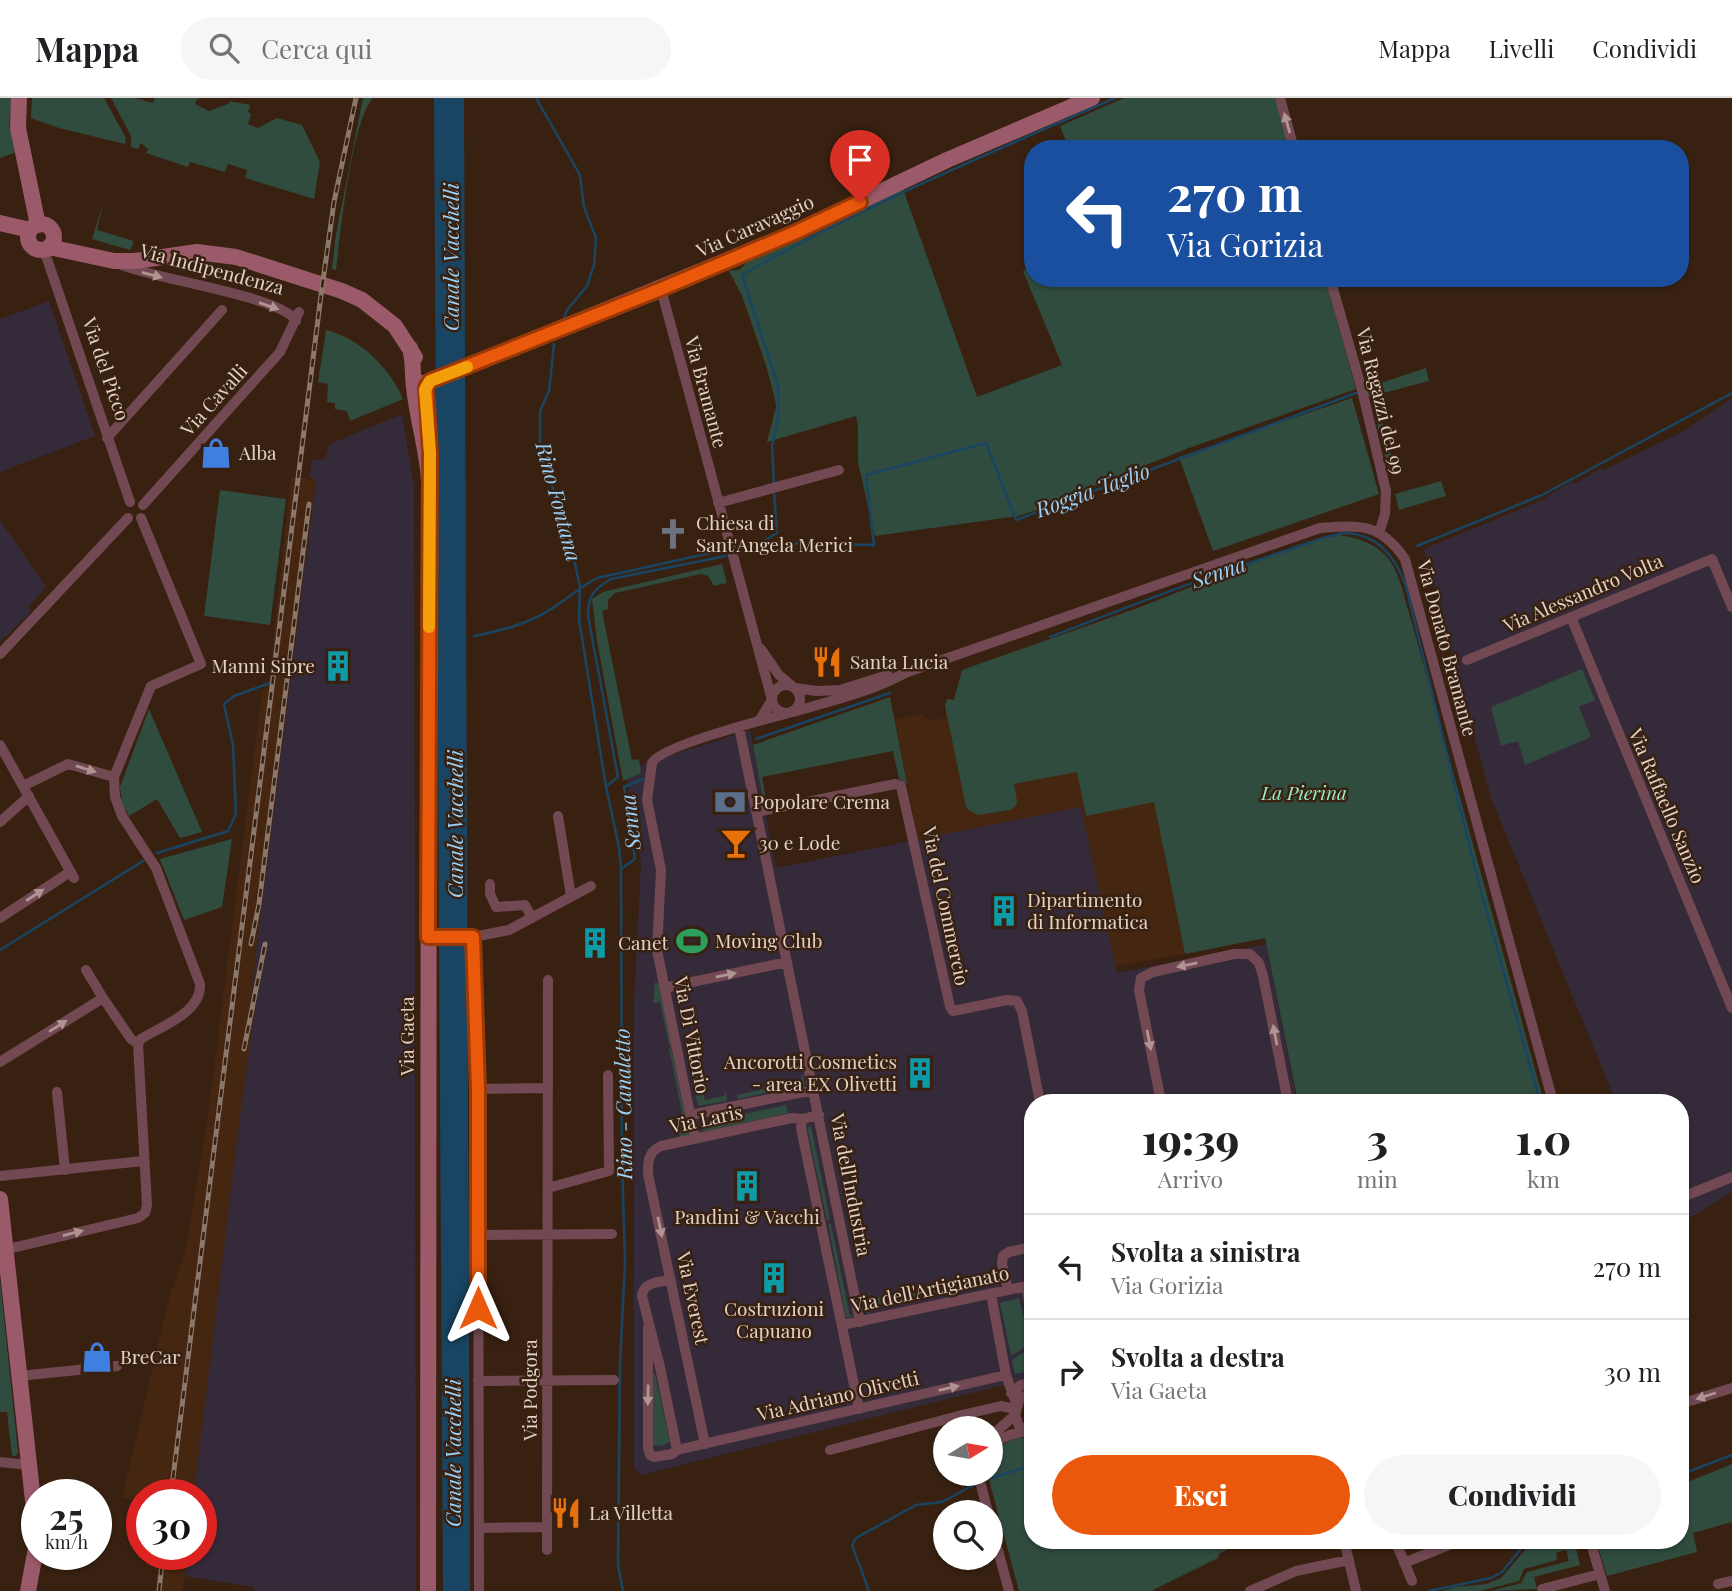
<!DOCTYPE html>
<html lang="it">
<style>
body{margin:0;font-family:"Playfair Display",serif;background:#f6f6f6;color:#202124;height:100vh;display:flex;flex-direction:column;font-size:26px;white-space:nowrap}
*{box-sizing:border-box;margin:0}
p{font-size:23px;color:#757577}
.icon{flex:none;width:38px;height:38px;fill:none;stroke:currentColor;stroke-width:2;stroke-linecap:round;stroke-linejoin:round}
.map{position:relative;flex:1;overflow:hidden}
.side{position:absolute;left:1024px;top:996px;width:665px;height:455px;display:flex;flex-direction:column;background:#fff;border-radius:28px;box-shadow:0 2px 5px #0004}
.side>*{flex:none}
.hud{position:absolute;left:1024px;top:42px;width:665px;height:147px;border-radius:28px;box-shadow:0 2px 5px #0004;background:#1a4fa0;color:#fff;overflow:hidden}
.needle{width:46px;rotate:79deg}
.buttons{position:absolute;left:933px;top:1318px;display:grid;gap:14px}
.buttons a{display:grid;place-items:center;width:70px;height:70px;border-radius:50%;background:#fff;box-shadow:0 2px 5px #0004;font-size:35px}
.speed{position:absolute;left:21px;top:1381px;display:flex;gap:14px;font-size:35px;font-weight:700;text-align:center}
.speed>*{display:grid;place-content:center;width:91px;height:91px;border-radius:50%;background:#fff;box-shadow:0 2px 5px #0004;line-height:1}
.speed small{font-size:18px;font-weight:400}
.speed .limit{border:10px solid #d22;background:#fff;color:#111}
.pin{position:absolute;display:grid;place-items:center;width:60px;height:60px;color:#fff;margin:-72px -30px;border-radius:50% 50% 50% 0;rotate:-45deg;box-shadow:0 0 7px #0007}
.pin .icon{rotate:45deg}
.me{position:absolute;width:77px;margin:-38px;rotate:0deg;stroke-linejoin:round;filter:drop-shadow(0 0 5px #0008)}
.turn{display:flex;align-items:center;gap:24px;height:147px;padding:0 28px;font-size:32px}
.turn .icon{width:91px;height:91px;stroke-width:2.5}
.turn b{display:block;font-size:49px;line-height:60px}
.eta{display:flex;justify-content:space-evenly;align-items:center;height:119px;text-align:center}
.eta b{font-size:42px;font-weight:800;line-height:49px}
.button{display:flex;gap:14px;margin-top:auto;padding:14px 28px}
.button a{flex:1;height:80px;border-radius:42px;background:#ea580c;color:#fff;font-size:28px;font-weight:800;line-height:80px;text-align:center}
.button a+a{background:#f6f6f6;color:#202124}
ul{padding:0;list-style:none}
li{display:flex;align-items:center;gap:21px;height:105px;padding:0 28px;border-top:2px solid #e0e0e0}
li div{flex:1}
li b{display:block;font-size:26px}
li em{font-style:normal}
header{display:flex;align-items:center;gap:42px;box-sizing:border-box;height:98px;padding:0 35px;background:#fff;border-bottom:2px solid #e0e0e0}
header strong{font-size:33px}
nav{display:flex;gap:38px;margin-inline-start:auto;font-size:24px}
.search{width:490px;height:63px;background:#f6f6f6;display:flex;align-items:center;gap:18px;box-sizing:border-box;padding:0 24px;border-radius:38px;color:#757577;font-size:26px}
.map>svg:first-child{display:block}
.built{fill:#442611}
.industrial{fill:#352a39}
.green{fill:#304c3e}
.water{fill:#194562}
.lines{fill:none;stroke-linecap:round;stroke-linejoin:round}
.stream{stroke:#194562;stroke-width:2.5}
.street{stroke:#724952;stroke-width:10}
.secondary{stroke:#9b5a69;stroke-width:16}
.rail-casing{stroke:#8c786b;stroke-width:5}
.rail{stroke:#382111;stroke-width:2.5;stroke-dasharray:8;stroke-linecap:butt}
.oneway{fill:#af9492}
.route-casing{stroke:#983908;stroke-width:18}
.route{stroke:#ea580c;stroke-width:12}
.slow{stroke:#f59e0b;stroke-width:12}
.labels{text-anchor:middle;stroke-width:5;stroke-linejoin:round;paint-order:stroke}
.street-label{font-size:19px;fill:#e1d1c7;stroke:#382111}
.poi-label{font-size:19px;fill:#e1d1c7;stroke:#382111;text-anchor:start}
.park-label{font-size:19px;font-style:italic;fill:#9aecc4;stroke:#382111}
.water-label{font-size:21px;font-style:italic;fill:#99d0f7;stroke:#382111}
</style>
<header>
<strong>Mappa</strong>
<div class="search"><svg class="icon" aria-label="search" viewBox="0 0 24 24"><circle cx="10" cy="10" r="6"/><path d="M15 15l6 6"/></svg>Cerca qui</div>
<nav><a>Mappa</a><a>Livelli</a><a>Condividi</a></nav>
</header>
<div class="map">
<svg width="1732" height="1493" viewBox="0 0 1732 1493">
<rect width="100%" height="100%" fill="#382111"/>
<path class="built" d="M291,378L316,382L257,845L252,894L257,896L195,1396H142V1402L122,1400L169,1200L186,1150L194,1103L210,1001L262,593L268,590Z
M1116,517L1185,856L1083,874L920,754L895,621L922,616L929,623L946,620L945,608L947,601L954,602L962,572Z
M148,1456H187L183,1493H156L158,1473L145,1471Z"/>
<path class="industrial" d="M49,203L95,338L0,374V221Z
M1732,300V1094L1680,1126V1004H1616L1491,700L1424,451L1542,402L1572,383L1574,386L1602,370L1604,372L1684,333Z
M402,316L414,387L416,1493H255L253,1489L185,1478L187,1456H201V1396H194L240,1019L257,897L252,895L257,845L316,382L309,379L312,362L325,361L330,346Z
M0,422L46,489L28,509L31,514L0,544Z
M750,632L776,770L1081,709L1117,875L1266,846L1297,1004H1032V1280L641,1377L634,1370V904L641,765L625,672Z"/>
<path class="green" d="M0,0H13L12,13L10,14L9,31H13L14,55L0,60Z
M32,0H104L126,40L125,46L59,30L31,20Z
M111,0H135L153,5L155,0H204L197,1L195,6L209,13L230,5L229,3L250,7L248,14L251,16L248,26L258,30L277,20L302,27L320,64L314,101L245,80L247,72L228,66L225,74L190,64L188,69L146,55L148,51L141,45L138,51L131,49V38Z
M363,0H373C352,21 340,138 336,172L332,171L336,136Z
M1124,0H1275L1290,51H1069L1060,28Z
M903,91L977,299L1062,267L1023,173L1032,169V180H1325L1356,291L1189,350L1100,385L1062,404L1018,418L875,438L858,365V328L856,318L767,344L776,309L775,301L766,267L742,198L729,173L739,172L748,163L810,138Z
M103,105L97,132L134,143L130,152L92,141Z
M326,232C360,240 390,270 403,301L350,323L347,313L335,311V305L327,304L328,286L318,284Z
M1426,270L1429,283L1368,299L1366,290Z
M1352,300L1379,396L1213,453L1179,359Z
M1380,316L1396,375L1390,377L1375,318Z
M1441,383L1446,398L1399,412L1395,396Z
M220,392L286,401L270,527L204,518Z
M1339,437C1398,446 1397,476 1412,525L1544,1004H1298L1265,840L1185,856L1154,704L1086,718L1077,674L1014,686L1017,703L1016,708L1010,712L978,717L967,711L965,704L945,608L947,601L954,602L962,572L1135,511L1298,447Z
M722,466L727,485L714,488L708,478L701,476L615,495L608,502V511L602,513L632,662L639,661L641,675L623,683L597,543L592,501L603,494Z
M1582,571L1595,602L1579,609L1591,639L1525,667L1518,643L1501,648L1491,609Z
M890,599L907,686L899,681L893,653L762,679L767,707H764L753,647Z
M149,611L202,734L180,740L157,701L129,718L122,706L120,689Z
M232,741L222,809L184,822L160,761Z
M655,884L659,886L671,946L669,947L660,904L653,905Z
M671,949L689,1038L680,1040L676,1022L683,1020L669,950Z
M694,952L705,1002L724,998L726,994L727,1003L698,1008L686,954Z
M801,977H803L805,987L738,1001L737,997L801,983Z
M786,1007L788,1015L702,1034L704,1025Z
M811,1028L830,1121L827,1123L807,1029Z
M828,1125L831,1126L850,1218L853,1217L852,1219L846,1220Z
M975,1180L977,1187L869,1209L870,1216L867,1215L864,1203Z
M0,1182L18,1354L16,1358H12L7,1314H0Z
M1019,1200L1030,1246L1011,1258L1000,1205Z
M1030,1250L1032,1273L1015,1276L1012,1262Z
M655,1275L670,1344L661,1348L653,1347V1276Z
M1015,1340H1032V1442H1244L1219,1456L1218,1460L1151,1493H1019L988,1378C990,1374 989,1367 991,1361C995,1350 1006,1345 1015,1340Z
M1732,1366V1424L1693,1435L1697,1454L1607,1478L1596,1442H1680V1387Z
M1544,1442H1574L1580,1467L1534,1479L1537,1491L1491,1493L1521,1485L1527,1474L1569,1463L1566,1452L1556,1455L1557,1462L1524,1471L1519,1483L1480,1493H1442L1456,1489L1486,1486L1501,1480L1525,1452Z"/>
<path class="water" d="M434,0H464L470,1493H443Z"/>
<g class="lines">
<path class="stream" d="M536,0L580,77L584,109L596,140L594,167L587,188L567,212L564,220
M554,246L549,293L540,313V350L570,443L580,489L579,521L606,689L619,749L621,771L622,1060L625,1164L620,1265L618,1467L623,1493
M774,387L772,348L778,321V288L742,177C860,109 991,55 1115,0
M744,448L759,446L777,435L774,394
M1417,448L1542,397L1732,295
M746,454L760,452L768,445L874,447L866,377L986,345L1016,422L1356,295
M474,538C499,533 529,526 551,511C567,501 580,489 597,480L724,452
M1050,539C1130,508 1210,477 1291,451C1305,447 1334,434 1347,435C1379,437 1396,460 1406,488L1476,775L1540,1004
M756,641L890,595
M606,689L618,679L588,518C588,497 594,491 611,481L726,458
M157,755L228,733L236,716L233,647L224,606L234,598L270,585
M621,771L635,761L624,689L643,681
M0,852L143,763
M1680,1377L1732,1357
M992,1380L1032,1367
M869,1493L852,1447L856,1440L916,1407L942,1404L972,1388
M1429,1493L1491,1480L1502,1474L1524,1447L1534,1442"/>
<path class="street" d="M1280,0L1294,51
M44,152L130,404
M119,166C152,181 282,198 296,223
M1330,180L1362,292L1386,393L1385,416L1379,435
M661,191L772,602L759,623
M107,340L222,212
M718,405L839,372
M143,407L280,254L299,214
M1571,519L1732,910
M761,551L779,577L792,588
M0,556L128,420
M1467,562L1712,461L1732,509
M772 601a14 14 0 1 1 28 0a14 14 0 1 1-28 0Z
M795,590L817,593L840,592L888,577
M793,614C831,603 870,594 905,575L1320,430C1361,427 1380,425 1405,461L1553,1004
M739,629L860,1224
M0,647L74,780
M114,679L115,699L122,718L156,770L200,886C202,914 162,928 141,941L138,946
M23,688L68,666L114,679L151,588L201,566L141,420
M757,714L895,686L901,688L950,909L953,913L1007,902L1017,903L1022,913L1040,1004
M558,718L571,798
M0,724L29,698
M490,786V796L496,809L525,807L532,820
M0,820L70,774
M428,839H473L509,832L591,788
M473,839L478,991L479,1493
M86,872L103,900
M664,890L787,864
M0,964L103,900L131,941L138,946
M478,991L548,990
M57,994L65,1072
M1161,1004L1139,892L1141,880L1153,874L1234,856H1250L1259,865L1263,878L1288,1004
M690,1017L814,992
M802,1021L801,1030L859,1311
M695,1041L657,852L661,772L647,702L652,665C660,648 766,621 789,615
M0,1078L143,1063
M548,1090L609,1073L608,977
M1680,1100L1732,1079
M478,1137L612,1136
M0,1153L138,1120L145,1115L147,1107L138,946
M671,1182C659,1184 643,1184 642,1198L660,1269L677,1352
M1026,1188L1032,1220
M1008,1192L1002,1166L1003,1158L1009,1154L1032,1149
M991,1196L1006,1277L1016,1305
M842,1227L1032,1187
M648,1229V1350L650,1357L654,1359L672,1356L677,1352L1006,1277
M19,1278L117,1268
M478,1283L614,1282
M1032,1294L1020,1300L1015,1317L1019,1328L1032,1335
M1011,1295L1021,1287L1032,1284
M1680,1306L1732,1290
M990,1339L1015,1317
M705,1346L648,1076C648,1063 648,1054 661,1048L792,1020L802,1021L819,1017
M990,1351C1000,1339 1012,1334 1027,1334
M830,1352L962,1317L1001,1308L1015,1311
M0,1364L29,1367
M978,1376L988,1414
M990,1423L1009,1493
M479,1430L547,1429
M1344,1442L1356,1493
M1395,1442L1412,1483
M1590,1442L1605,1493
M547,1452L548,882
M1404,1465L1461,1442
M1718,1486L1732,1483
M1542,1491L1600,1476
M1250,1493L1296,1473L1349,1462"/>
<path class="secondary" d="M19,0L18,30L38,127
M0,125L30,132
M28 139a13 13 0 1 1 26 0a13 13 0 1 1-26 0Z
M49,149L114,163H135L197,154L236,159L342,193L362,202L395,228L415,259
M410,250C414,264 412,275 414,289C417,320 427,350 429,382L428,1493
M413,280L420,286L431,283L794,135L947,62L1092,0
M0,1101L35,1421L36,1450L28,1493"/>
<defs>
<path id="rail" d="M251,846L259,806L309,406
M244,951L265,846
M171,1396L321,197L334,104L356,0
M159,1493L163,1456"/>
</defs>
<use href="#rail" class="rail-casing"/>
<use href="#rail" class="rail"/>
</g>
<defs><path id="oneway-solid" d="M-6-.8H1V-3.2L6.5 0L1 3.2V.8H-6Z" transform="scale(1.75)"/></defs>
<g class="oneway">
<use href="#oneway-solid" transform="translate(1287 25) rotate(-106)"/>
<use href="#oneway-solid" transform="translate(152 177) rotate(15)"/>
<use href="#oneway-solid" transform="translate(269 208) rotate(19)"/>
<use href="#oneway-solid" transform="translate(86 671) rotate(17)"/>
<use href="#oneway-solid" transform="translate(35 797) rotate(-33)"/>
<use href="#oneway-solid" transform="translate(1187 867) rotate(168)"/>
<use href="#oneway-solid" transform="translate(726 877) rotate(-12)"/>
<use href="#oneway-solid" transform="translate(58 928) rotate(-32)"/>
<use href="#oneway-solid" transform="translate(1275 937) rotate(-101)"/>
<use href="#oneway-solid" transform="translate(1149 942) rotate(79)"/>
<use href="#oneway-solid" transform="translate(660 1129) rotate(78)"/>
<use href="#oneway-solid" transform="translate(73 1135) rotate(-14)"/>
<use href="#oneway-solid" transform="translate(949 1290) rotate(-13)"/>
<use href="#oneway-solid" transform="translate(648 1297) rotate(91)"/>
<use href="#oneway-solid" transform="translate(1706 1298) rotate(162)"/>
</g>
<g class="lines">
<defs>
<path id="route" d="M478,1210V991L473,839H428L430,355L426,289L430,283L661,191L794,135L860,104"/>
</defs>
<use href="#route" class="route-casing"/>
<use href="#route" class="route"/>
<path class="slow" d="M429,529L430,355L425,292L430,283L467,269"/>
</g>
<defs>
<symbol id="shop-bare" viewBox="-9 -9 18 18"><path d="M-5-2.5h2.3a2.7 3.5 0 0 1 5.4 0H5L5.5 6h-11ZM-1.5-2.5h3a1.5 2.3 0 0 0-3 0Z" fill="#3f7fe0" stroke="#382111" stroke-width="2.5" paint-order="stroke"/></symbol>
<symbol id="church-bare" viewBox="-9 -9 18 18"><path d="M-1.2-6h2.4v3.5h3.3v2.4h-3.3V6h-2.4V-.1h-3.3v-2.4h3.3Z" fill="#6b7280" stroke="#382111" stroke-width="2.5" paint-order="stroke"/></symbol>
<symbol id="restaurant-bare" viewBox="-9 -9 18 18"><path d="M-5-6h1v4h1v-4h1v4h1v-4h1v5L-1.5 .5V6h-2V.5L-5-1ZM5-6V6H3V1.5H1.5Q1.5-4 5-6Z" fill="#e8710a" stroke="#382111" stroke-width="2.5" paint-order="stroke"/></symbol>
<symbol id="building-bare" viewBox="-9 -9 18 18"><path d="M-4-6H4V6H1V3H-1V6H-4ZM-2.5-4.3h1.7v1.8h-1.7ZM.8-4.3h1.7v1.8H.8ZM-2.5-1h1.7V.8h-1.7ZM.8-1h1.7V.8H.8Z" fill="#0f9aa8" stroke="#382111" stroke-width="2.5" paint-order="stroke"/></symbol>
<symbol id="bank-bare" viewBox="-9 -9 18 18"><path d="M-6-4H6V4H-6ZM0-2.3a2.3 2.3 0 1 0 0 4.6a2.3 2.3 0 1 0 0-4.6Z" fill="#5c6f8a" stroke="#382111" stroke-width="2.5" paint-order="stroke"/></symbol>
<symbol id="bar-bare" viewBox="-9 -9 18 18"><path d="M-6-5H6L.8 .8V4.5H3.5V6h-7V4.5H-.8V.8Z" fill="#e8710a" stroke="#382111" stroke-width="2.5" paint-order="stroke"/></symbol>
<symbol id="stadium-bare" viewBox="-9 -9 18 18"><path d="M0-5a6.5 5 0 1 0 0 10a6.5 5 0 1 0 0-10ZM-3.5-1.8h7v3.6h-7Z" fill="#2e9e5b" stroke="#382111" stroke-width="2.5" paint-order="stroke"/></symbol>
</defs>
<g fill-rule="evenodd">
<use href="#shop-bare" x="194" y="333" width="44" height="44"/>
<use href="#church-bare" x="651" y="414" width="44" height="44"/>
<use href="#restaurant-bare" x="805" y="542" width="44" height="44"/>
<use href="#building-bare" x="316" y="546" width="44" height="44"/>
<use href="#bank-bare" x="708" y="682" width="44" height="44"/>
<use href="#bar-bare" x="714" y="723" width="44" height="44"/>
<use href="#building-bare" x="982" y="791" width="44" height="44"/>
<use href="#stadium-bare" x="670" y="821" width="44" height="44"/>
<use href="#building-bare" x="573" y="823" width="44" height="44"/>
<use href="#building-bare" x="898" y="953" width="44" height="44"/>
<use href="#building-bare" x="725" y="1066" width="44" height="44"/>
<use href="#building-bare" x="752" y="1158" width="44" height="44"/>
<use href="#shop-bare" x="75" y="1237" width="44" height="44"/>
<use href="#restaurant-bare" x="544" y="1393" width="44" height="44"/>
</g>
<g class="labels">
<g class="street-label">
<text transform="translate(755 128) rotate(-24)" y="7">Via Caravaggio</text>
<text transform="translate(212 171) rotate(15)" y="7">Via Indipendenza</text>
<text transform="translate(106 271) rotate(71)" y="7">Via del Picco</text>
<text transform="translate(706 294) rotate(75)" y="7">Via Bramante</text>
<text transform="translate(214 302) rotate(-48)" y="7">Via Cavalli</text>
<text transform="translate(1381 303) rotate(76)" y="7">Via Ragazzi del 99</text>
<text transform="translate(1583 495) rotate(-23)" y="7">Via Alessandro Volta</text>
<text transform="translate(1447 550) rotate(75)" y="7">Via Donato Bramante</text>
<text transform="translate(1667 708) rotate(67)" y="7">Via Raffaello Sanzio</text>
<text transform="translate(946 808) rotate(78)" y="7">Via del Commercio</text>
<text transform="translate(692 937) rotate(79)" y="7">Via Di Vittorio</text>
<text transform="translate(407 938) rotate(-90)" y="7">Via Gaeta</text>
<text transform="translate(706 1021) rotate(-12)" y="7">Via Laris</text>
<text transform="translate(851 1087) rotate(79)" y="7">Via dell'Industria</text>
<text transform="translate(930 1191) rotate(-12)" y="7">Via dell'Artigianato</text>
<text transform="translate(693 1200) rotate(78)" y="7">Via Everest</text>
<text transform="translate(530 1292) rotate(-90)" y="7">Via Podgora</text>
<text transform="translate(838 1298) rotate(-13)" y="7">Via Adriano Olivetti</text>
</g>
<g class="poi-label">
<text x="239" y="362">Alba</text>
<text x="696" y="432">Chiesa di<tspan x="696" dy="22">Sant'Angela Merici</tspan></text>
<text x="850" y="571">Santa Lucia</text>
<text x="315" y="575" text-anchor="end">Manni Sipre</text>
<text x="753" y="711">Popolare Crema</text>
<text x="759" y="752">30 e Lode</text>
<text x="1027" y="809">Dipartimento<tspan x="1027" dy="22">di Informatica</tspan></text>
<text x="715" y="850">Moving Club</text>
<text x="618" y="852">Canet</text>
<text x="897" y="971" text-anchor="end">Ancorotti Cosmetics<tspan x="897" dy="22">- area EX Olivetti</tspan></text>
<text x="747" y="1126" text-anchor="middle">Pandini &amp; Vacchi</text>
<text x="774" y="1218" text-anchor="middle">Costruzioni<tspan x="774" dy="22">Capuano</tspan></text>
<text x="120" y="1266">BreCar</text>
<text x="589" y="1422">La Villetta</text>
</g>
<g class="park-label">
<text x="1304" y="702">La Pierina</text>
</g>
<g class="water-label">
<text transform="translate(452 159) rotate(-90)" y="7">Canale Vacchelli</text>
<text transform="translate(1093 393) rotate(-20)" y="7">Roggia Taglio</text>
<text transform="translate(558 404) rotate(75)" y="7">Rino Fontana</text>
<text transform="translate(1219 475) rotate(-19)" y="7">Senna</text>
<text transform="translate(631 724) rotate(-96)" y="7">Senna</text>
<text transform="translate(456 726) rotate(-90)" y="7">Canale Vacchelli</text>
<text transform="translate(624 1006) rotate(-91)" y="7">Rino - Canaletto</text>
<text transform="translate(454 1355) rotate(-90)" y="7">Canale Vacchelli</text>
</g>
</g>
</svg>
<div class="buttons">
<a><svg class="needle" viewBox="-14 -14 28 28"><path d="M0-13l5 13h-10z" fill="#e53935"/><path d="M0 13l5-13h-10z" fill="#757577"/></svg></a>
<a><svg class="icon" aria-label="search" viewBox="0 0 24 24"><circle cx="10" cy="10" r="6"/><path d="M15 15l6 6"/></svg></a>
</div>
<div class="speed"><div>25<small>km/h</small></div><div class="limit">30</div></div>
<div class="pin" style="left:860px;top:104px;background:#d93025"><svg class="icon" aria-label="arrive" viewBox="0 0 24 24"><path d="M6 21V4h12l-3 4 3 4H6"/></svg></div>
<svg class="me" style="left:478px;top:1210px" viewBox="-20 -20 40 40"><path d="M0-17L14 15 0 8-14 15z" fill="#ea580c" stroke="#fff" stroke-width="4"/></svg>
<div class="hud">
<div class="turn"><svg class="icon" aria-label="left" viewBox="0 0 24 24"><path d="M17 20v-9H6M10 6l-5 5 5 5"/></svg><div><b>270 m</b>Via Gorizia</div></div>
</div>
<section class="side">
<div class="eta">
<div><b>19:39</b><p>Arrivo</p></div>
<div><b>3</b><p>min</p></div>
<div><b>1.0</b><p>km</p></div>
</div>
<ul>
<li><svg class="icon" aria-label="left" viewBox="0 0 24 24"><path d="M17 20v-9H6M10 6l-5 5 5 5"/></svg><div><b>Svolta a sinistra</b><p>Via Gorizia</p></div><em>270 m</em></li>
<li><svg class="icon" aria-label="right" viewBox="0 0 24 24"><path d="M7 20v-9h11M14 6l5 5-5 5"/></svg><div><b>Svolta a destra</b><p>Via Gaeta</p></div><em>30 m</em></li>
</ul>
<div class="button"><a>Esci</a><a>Condividi</a></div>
</section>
</div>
